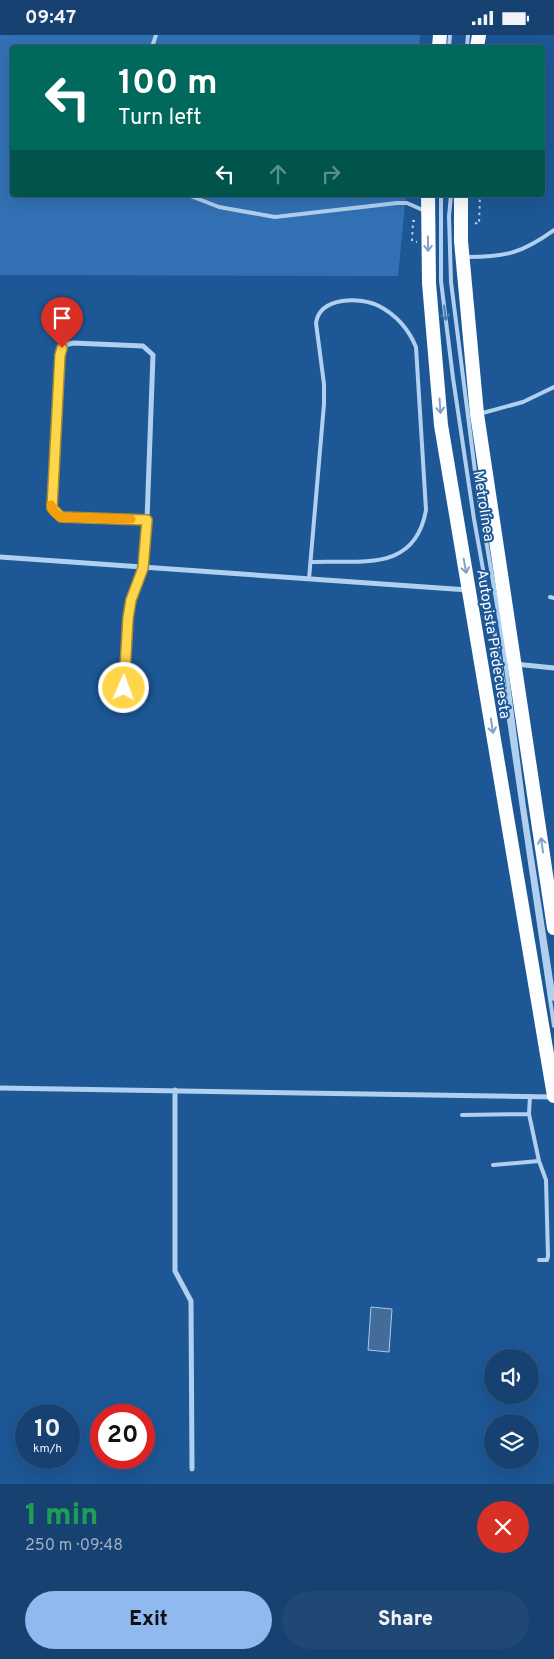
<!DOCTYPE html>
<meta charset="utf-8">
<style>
body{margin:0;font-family:Overpass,sans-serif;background:#1f4875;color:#f1f3f6;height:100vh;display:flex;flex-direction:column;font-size:19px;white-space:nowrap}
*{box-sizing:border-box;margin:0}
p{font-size:16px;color:#9eafc3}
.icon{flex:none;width:28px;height:28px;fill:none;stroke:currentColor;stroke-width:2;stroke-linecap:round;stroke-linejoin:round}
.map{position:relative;height:1449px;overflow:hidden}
.panel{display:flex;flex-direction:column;background:#164170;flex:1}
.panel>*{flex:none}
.hud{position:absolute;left:10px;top:10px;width:535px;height:152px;border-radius:5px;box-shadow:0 5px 20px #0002,0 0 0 1px #355a83;background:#00695c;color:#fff;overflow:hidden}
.controls{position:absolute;left:484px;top:1314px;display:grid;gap:10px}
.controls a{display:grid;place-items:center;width:55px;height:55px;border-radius:50%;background:#164170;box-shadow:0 5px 20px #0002,0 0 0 1px #355a83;font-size:25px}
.speed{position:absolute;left:15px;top:1369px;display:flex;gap:10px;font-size:25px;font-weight:700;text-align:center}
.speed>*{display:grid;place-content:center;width:65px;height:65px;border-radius:50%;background:#164170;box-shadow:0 5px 20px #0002,0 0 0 1px #355a83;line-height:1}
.speed small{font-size:12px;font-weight:400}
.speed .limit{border:8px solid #d22;background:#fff;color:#111}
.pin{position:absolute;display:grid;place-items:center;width:42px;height:42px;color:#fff;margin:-51px -21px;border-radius:50% 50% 50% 0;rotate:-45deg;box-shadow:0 0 5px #0007}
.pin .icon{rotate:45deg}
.me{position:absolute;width:55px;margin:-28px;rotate:2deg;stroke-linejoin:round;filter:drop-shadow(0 0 4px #0008)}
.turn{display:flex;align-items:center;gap:18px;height:105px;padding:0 25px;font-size:22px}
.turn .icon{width:65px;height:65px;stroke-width:2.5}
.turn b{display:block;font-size:35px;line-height:42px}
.lanes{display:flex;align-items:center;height:48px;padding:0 25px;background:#0003;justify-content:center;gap:25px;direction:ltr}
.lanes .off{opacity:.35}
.round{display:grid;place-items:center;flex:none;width:52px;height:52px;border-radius:26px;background:#1f4875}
.head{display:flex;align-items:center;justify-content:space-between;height:85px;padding:0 25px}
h1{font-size:30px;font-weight:800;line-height:38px;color:#1e9e55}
.cta{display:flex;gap:10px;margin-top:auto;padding:10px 25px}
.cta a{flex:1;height:58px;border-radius:30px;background:#90b9f0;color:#111;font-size:20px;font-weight:800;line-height:58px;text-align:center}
.cta a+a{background:#1f4875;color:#f1f3f6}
.status{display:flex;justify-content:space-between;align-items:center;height:35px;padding:0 25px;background:#164170;direction:ltr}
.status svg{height:14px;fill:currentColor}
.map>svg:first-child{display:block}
.green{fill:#3171b4}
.water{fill:#446c98;stroke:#a5cbf1}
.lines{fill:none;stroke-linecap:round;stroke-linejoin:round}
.path{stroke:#b1d0ef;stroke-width:2;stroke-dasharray:2.5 4;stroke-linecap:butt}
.service{stroke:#b1d0ef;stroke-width:4}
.minor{stroke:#b1d0ef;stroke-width:5}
.trunk{stroke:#fcfeff;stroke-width:14}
.oneway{stroke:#81a2c5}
.oneway2{stroke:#497bb1}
.route-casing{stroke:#a68a30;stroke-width:12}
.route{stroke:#ffd54a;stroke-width:9}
.slow{stroke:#f59e0b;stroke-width:9}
.labels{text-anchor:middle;stroke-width:4;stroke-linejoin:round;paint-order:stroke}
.street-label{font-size:15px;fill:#fff;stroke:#1d5796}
</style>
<div class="status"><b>09:47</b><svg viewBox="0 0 49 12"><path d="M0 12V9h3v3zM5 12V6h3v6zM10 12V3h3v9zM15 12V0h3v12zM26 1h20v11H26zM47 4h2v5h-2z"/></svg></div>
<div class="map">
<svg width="554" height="1449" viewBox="0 0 554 1449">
<rect width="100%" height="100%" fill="#1d5796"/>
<path class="green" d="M0,0H420L419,12H12V160H406L398,241L0,240Z"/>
<path class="water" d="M371,1272L392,1274L389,1317L368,1315Z"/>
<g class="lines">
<path class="path" d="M415,186H413L412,206L417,207
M475,188L479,189L480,160"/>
<path class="service" d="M152,12L156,0
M449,12L450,0
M467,12L468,0
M188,160L219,172L275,182L397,168H407L425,176
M352,160H370
M441,160V246L453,343L474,484L504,651L554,991
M451,160L449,181L451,247L477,452L501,594L524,772L554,964
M467,222C506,222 522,218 554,195
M479,379L523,367L554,352
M309,544L324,369V349L316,288C320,261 361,262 379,271C396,280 409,295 416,312L426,475C415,538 361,525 311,527
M550,562L554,563
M124,653C126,611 125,572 143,533
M462,1080L529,1079
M493,1130L539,1126L529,1079L530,1061
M539,1225H547L548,1221L546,1145L539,1126"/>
<path class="minor" d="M0,522L468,555
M143,533L147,485L153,320L143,311L73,308L65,310L59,320L51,473L61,482L147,485
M515,629L554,633
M0,1053L552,1062
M175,1055V1236L191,1266L192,1434"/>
<path class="trunk" d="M439,12L440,0
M477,12L479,0
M428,160L429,248L441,390L554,1061
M461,160V206L477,379L554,893"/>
</g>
<defs><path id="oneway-shaft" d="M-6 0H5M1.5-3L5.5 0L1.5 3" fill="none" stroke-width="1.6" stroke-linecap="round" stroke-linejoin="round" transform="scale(1.25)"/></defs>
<g class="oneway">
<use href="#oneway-shaft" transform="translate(428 209) rotate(89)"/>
<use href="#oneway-shaft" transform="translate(440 371) rotate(86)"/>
<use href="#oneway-shaft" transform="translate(465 531) rotate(80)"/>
<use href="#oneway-shaft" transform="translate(492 691) rotate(81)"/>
<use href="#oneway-shaft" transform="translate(542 810) rotate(-98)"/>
</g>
<use class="oneway2" href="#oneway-shaft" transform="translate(445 278) rotate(83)"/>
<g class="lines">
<defs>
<path id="route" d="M62,313L60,320L52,473L61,482L147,485L143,533L131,565L128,583L124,653"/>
</defs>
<use href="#route" class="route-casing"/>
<use href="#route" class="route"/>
<path class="slow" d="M51,470L54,477L61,482L131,484"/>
</g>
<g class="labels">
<g class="street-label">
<text transform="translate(484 471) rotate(81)" y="5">Metrolínea</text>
<text transform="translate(494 609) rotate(81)" y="5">Autopista Piedecuesta</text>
</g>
</g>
</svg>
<div class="controls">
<a><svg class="icon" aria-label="sound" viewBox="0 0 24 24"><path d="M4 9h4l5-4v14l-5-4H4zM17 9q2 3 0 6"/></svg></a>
<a><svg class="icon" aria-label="layers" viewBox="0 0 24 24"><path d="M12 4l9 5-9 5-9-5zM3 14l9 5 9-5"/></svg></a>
</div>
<div class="speed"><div>10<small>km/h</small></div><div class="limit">20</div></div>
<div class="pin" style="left:62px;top:313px;background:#d93025"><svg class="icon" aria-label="arrive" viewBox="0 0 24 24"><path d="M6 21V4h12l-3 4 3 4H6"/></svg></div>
<svg class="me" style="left:124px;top:653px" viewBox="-20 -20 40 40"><circle r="17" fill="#ffd54a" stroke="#fff" stroke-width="3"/><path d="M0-11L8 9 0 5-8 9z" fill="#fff"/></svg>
<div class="hud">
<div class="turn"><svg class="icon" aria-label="left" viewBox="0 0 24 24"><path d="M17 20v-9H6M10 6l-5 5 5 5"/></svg><div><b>100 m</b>Turn left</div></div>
<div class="lanes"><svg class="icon" aria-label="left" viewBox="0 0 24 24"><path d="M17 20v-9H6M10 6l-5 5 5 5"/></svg><svg class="icon off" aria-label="ahead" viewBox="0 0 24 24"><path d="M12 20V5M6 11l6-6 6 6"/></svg><svg class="icon off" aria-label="right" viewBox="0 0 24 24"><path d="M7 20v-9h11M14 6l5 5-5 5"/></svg></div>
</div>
</div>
<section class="panel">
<div class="head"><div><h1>1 min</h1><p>250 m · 09:48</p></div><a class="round" style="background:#d93025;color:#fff"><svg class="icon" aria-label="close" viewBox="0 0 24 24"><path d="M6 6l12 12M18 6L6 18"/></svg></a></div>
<div class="cta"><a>Exit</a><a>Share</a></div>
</section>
